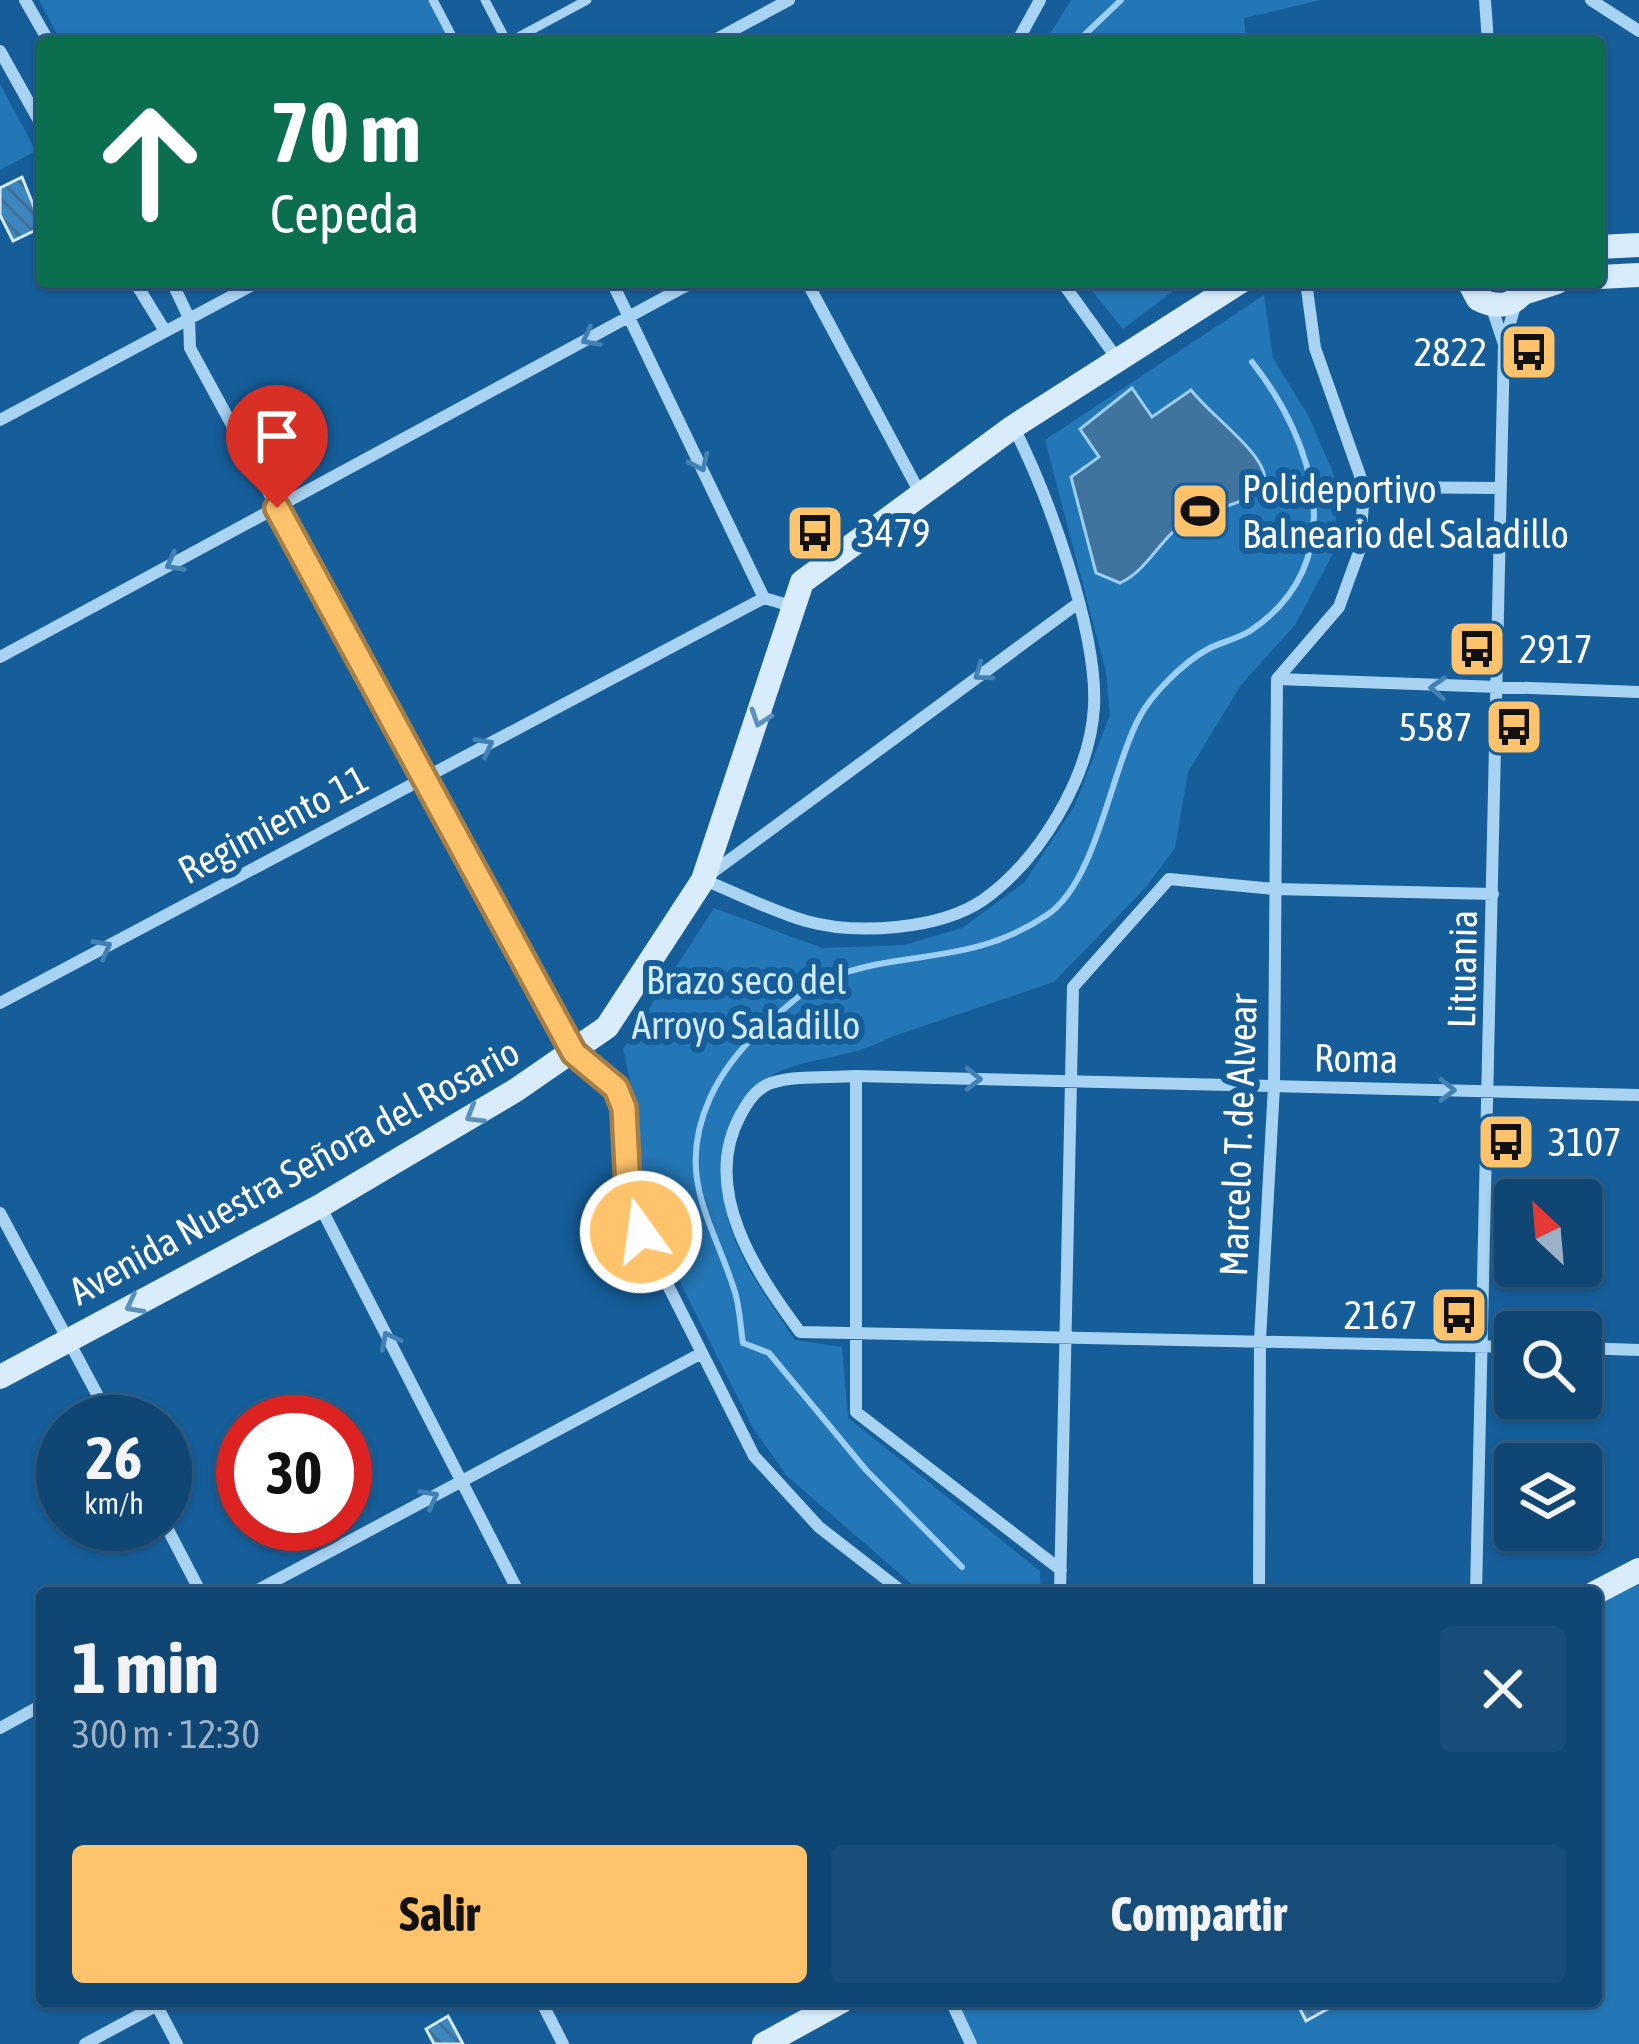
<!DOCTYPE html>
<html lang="es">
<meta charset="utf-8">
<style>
body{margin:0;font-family:"Asap Condensed",sans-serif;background:#194d79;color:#f1f3f6;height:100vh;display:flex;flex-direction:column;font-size:45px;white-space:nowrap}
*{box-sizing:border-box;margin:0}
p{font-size:39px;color:#9cb1c5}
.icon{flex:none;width:66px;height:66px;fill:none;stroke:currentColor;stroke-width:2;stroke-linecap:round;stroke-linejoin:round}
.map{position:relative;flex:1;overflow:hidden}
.sheet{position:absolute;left:36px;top:1587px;width:1566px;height:420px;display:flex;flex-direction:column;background:#104674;border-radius:12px;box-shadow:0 3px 9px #0004,0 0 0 3px #305e86}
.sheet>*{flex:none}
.guide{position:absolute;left:36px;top:36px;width:1569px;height:252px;border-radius:12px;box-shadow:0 3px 9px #0004,0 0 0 3px #305e86;background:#0b6e4f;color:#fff;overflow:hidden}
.needle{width:78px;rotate:334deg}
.buttons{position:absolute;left:1494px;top:1179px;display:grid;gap:24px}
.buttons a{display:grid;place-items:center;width:108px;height:108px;border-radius:12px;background:#104674;box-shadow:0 3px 9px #0004,0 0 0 3px #305e86;font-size:60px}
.speed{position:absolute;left:36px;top:1395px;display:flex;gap:24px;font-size:60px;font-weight:700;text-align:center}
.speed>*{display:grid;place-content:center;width:156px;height:156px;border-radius:50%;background:#104674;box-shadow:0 3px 9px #0004,0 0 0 3px #305e86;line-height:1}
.speed small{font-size:30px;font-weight:400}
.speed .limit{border:18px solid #d22;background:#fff;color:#111}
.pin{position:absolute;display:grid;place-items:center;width:102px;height:102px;color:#fff;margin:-123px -51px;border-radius:50% 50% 50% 0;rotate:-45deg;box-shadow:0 0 12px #0007}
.pin .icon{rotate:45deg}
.me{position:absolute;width:132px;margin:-66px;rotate:346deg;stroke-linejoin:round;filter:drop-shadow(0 0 9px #0008)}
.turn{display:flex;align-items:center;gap:42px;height:252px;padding:0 36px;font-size:54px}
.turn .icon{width:156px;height:156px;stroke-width:2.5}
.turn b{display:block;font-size:84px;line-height:102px}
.round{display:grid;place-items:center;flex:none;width:126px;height:126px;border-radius:12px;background:#194d79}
.headline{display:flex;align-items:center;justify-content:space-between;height:204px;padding:0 36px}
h1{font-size:72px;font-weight:700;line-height:90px}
.action{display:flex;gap:24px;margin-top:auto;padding:24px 36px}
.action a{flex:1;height:138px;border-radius:12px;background:#ffc36b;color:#111;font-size:48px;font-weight:700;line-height:138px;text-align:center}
.action a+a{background:#194d79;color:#f1f3f6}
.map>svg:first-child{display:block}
.green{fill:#2477b6}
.water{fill:#40739d;stroke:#9ccff5;stroke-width:3}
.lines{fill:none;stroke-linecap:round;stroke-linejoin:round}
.stream{stroke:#9ccff5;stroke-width:6}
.building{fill:url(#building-back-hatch);stroke:#d1eafd;stroke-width:3}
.lane{stroke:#a9d3f2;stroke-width:9}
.street{stroke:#a9d3f2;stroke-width:12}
.secondary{stroke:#d8ecfc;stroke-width:24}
.oneway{stroke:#4181b4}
.oneway2{stroke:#5990bc}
.route-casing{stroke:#a67f46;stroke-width:30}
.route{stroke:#ffc36b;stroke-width:21}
.labels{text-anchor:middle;stroke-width:12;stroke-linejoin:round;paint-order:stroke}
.poi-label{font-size:39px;fill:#fff;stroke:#155e9a;text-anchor:start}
.street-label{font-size:39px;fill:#fff;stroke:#155e9a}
.park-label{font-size:39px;fill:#d1eafd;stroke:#155e9a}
</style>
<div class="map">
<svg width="1639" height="2044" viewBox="0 0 1639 2044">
<defs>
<pattern id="building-back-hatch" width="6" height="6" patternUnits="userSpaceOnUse" patternTransform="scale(3)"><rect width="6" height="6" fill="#3d87c1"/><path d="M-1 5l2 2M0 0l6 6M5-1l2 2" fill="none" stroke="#436f92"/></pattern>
</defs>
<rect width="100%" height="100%" fill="#155e9a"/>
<path class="green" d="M39,0H438L460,42H61Z
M1071,0H1321L1244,18L1246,42H1045Z
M0,84L36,151L0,170Z
M1085,282H1185L1123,329Z
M1264,295L1273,358L1309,417L1334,475L1337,546L1295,625L1241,685L1188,772L1175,848L1146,887L1054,982L888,1038C852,1059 810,1056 774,1074C743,1089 731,1115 725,1147C712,1227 753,1277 795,1340L842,1347L848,1418L1040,1571L1041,1593H922L787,1476L753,1428L653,1228L639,1168L640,1124L623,1049L714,908L822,948L904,945L962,928L1024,883L1075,805L1110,715L1106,672L1045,440Z
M1639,1570V2044H971L951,2001H1596V1593Z"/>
<path class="water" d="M1132,388L1152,417L1191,390C1211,416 1265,453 1265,480C1249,508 1216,505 1190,519C1161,535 1150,569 1120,583L1096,573L1071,477L1099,457L1080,429Z"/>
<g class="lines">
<path class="stream" d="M1077,42L1121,0
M962,1567L866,1470L769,1353L743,1343C740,1325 740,1306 734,1289C712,1220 675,1176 710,1098C724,1067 746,1042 771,1020C790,1004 807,987 830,978C907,948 969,967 1047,915C1096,883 1111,771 1138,720C1150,695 1184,662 1208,649C1221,642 1237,639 1250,631C1352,563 1316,443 1252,362"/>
</g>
<path class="building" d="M22,177L42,227L13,241L0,215V188Z
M1296,2001H1342L1306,2021Z
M448,2016L463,2044H434L426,2029Z"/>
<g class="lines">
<path class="lane" d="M433,0L455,42
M485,0L507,42
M509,42L587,0"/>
<path class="street" d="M25,0L49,42
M1485,0L1488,42
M1591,0L1639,31
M711,42L789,0
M1017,42L1040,0
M0,51L42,126
M135,282L165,331
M172,282L189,318L190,348L574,1053L616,1088L624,1108L629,1188L641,1232L754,1456L819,1527L904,1593
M612,282L764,598L795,607
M807,282L921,495
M1062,282L1118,360
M1491,305L1504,344
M0,420L258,282
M1364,487L1501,488
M0,657L693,282
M1277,679L1339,607L1360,549L1364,487L1315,348L1306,282
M1277,679L1639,692
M709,875L1077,604
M704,880C737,893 771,911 806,921C856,935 939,930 983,900C1040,860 1090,776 1094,707C1098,632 1048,495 1014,428
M0,1003L764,598
M856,1076V1412L1061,1570
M320,1206L519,1593
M0,1213L112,1422
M1515,1347L800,1332C757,1274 700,1191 740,1116C747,1103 756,1088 771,1083C796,1075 830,1078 856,1076L1639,1095
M1581,1348L1639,1350
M165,1524L201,1593
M252,1593L700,1354
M1060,1593L1073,987L1169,879L1275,889L1493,894
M1259,1593L1260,1340L1274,1086L1277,679
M1476,1593L1504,345L1516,302
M0,1728L42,1705
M541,2001L563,2044
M951,2001L971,2044
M157,2006L177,2044
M85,2044L165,2001"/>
<path class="secondary" d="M1599,247L1639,245
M1599,277L1639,275
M1469,282L1478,299C1500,310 1519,306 1528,282
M1523,293L1557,282
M0,1377L320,1206L516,1090L607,1027L703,880L802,582L1013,427L1240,282
M1595,1593L1639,1570
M764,2044L842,2001"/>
</g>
<defs><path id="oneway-chevron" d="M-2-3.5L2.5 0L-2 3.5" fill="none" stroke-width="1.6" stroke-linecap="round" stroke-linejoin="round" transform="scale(3)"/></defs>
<g class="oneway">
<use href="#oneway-chevron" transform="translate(590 338) rotate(152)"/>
<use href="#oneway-chevron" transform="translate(700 463) rotate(65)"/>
<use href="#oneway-chevron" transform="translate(174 563) rotate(152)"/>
<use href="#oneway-chevron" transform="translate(982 673) rotate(144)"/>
<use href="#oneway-chevron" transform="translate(1438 688) rotate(-177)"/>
<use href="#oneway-chevron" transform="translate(485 746) rotate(-28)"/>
<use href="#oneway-chevron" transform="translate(103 948) rotate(-28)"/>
<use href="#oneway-chevron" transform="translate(973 1079) rotate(1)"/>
<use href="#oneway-chevron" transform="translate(1447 1090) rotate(1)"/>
<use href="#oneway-chevron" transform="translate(389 1340) rotate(-117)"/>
<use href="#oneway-chevron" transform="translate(430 1498) rotate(-28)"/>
</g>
<g class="oneway2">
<use href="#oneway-chevron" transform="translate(760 718) rotate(109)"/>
<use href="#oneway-chevron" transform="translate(474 1115) rotate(149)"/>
<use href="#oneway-chevron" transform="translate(134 1305) rotate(152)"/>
</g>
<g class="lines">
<defs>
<path id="route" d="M277,508L574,1053L616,1088L624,1108L628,1188L641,1232"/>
</defs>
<use href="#route" class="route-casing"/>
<use href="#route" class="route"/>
</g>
<defs>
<symbol id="bus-square" viewBox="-11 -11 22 22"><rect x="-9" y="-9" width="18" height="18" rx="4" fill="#ffc36b" stroke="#155e9a"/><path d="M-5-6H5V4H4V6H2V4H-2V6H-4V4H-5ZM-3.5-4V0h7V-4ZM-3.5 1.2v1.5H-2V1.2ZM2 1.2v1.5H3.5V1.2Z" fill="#111"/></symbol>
<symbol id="stadium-square" viewBox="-11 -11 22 22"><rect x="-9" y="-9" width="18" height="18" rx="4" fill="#ffc36b" stroke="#155e9a"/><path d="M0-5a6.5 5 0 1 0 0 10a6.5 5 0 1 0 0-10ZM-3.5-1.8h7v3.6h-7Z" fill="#111"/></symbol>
</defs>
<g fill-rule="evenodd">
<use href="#bus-square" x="1496" y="319" width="66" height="66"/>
<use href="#stadium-square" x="1167" y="478" width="66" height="66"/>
<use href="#bus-square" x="782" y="500" width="66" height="66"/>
<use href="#bus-square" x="1444" y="616" width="66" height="66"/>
<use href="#bus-square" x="1481" y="694" width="66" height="66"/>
<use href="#bus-square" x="1473" y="1109" width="66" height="66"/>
<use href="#bus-square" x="1426" y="1282" width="66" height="66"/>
</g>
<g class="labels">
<g class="poi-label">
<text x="1487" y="366" text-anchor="end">2822</text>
<text x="1242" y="503">Polideportivo<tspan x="1242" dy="45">Balneario del Saladillo</tspan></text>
<text x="857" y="547">3479</text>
<text x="1519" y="663">2917</text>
<text x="1472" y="741" text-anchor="end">5587</text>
<text x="1548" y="1156">3107</text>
<text x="1417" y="1329" text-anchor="end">2167</text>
</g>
<g class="street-label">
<text transform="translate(273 824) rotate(-28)" y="14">Regimiento 11</text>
<text transform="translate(1462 969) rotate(-89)" y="14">Lituania</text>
<text transform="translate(1356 1058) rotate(1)" y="14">Roma</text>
<text transform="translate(1238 1135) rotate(-88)" y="14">Marcelo T. de Alvear</text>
<text transform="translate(294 1171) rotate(-29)" y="14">Avenida Nuestra Señora del Rosario</text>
</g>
<g class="park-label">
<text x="746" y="994">Brazo seco del<tspan x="746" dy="45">Arroyo Saladillo</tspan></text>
</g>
</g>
</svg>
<div class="buttons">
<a><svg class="needle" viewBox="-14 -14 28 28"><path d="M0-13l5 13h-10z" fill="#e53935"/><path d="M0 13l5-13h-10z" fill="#9cb1c5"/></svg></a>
<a><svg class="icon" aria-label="search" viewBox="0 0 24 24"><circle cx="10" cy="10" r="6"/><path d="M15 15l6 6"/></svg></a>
<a><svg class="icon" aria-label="layers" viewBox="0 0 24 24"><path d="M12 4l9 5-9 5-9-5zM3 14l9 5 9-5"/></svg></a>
</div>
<div class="speed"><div>26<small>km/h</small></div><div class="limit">30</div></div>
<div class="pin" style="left:277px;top:508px;background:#d93025"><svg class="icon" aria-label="arrive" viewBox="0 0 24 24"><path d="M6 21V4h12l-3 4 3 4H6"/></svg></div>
<svg class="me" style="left:641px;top:1232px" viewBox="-20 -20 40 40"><circle r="17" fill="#ffc36b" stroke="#fff" stroke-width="3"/><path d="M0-11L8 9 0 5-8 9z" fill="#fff"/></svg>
<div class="guide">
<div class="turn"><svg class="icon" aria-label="ahead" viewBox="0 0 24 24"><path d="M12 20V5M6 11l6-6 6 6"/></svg><div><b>70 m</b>Cepeda</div></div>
</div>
<section class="sheet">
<div class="headline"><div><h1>1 min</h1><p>300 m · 12:30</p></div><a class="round"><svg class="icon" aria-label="close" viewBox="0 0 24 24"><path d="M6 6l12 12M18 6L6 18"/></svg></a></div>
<div class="action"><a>Salir</a><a>Compartir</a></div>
</section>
</div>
